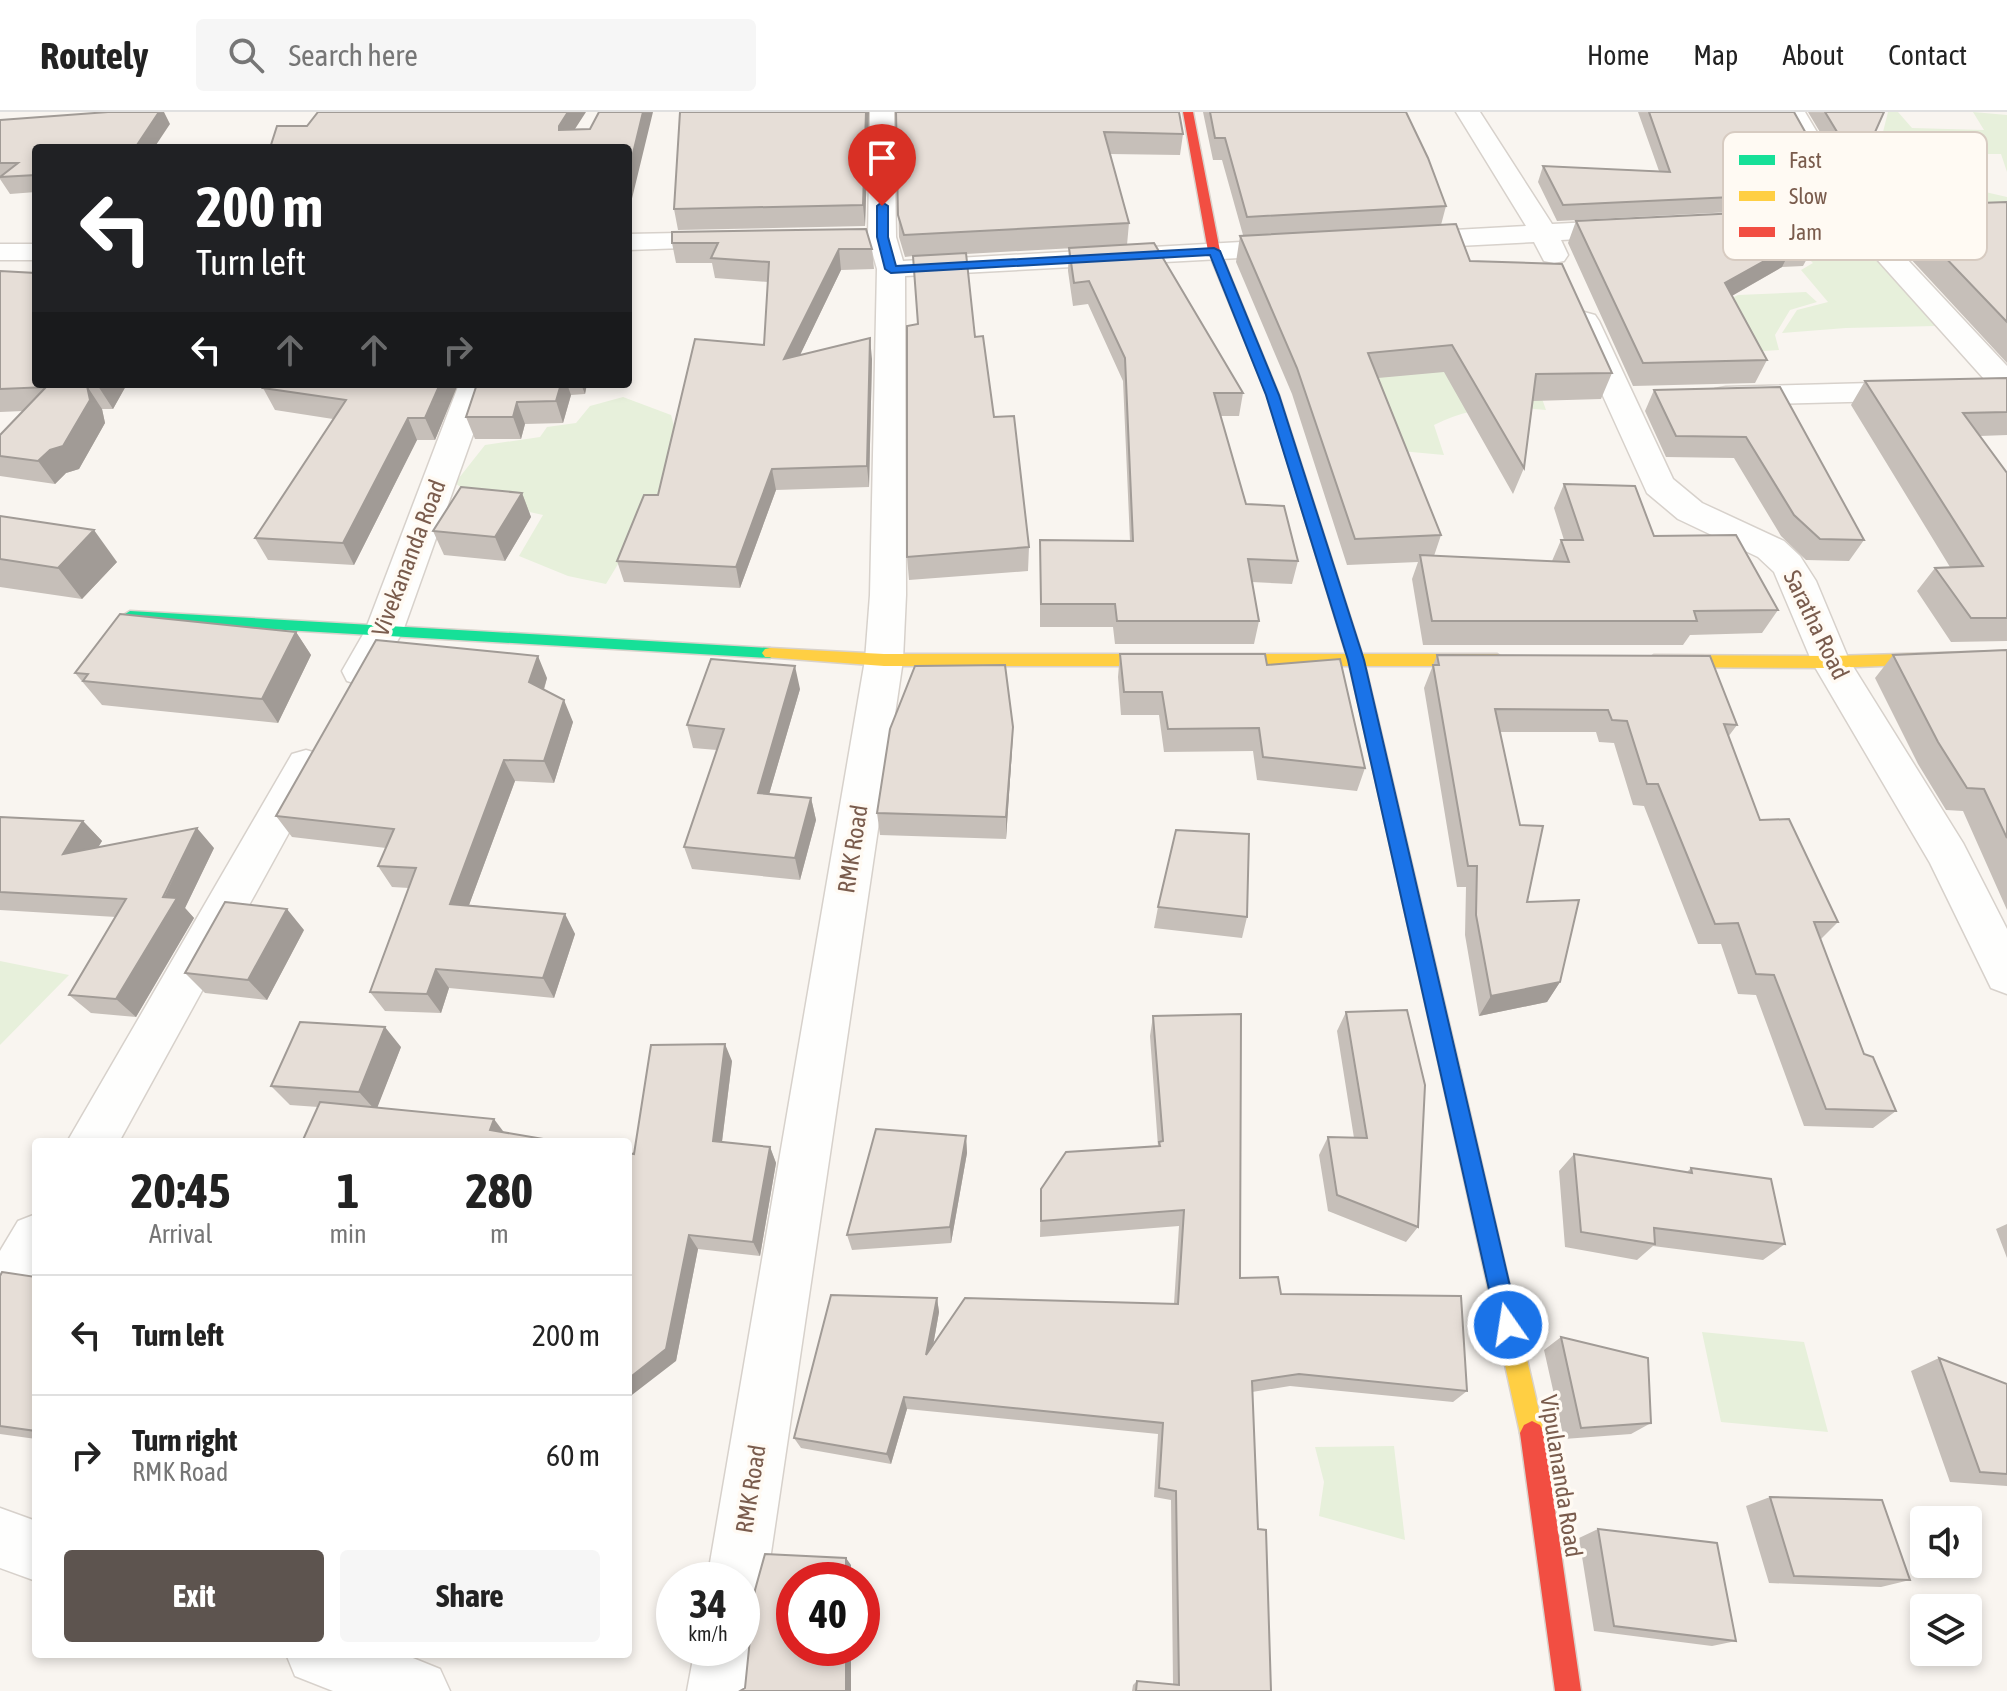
<!DOCTYPE html>
<style>
body{margin:0;font-family:"Asap Condensed",sans-serif;background:#f6f6f6;color:#222;height:100vh;display:flex;flex-direction:column;font-size:30px;white-space:nowrap}
*{box-sizing:border-box;margin:0}
p{font-size:26px;color:#767676}
.icon{flex:none;width:44px;height:44px;fill:none;stroke:currentColor;stroke-width:2;stroke-linecap:round;stroke-linejoin:round}
.map{position:relative;flex:1;overflow:hidden}
.panel{position:absolute;left:32px;top:1026px;width:600px;height:520px;display:flex;flex-direction:column;background:#fff;border-radius:8px;box-shadow:0 4px 12px #0003}
.panel>*{flex:none}
.top-card{position:absolute;left:32px;top:32px;width:600px;height:244px;border-radius:8px;box-shadow:0 4px 12px #0003;background:#202124;color:#fff;overflow:hidden}
.tools{position:absolute;left:1910px;top:1394px;display:grid;gap:16px}
.tools a{display:grid;place-items:center;width:72px;height:72px;border-radius:8px;background:#fff;box-shadow:0 4px 12px #0003;font-size:40px}
.speed{position:absolute;left:656px;top:1450px;display:flex;gap:16px;font-size:40px;font-weight:700;text-align:center}
.speed>*{display:grid;place-content:center;width:104px;height:104px;border-radius:50%;background:#fff;box-shadow:0 4px 12px #0003;line-height:1}
.speed small{font-size:20px;font-weight:400}
.speed .limit{border:12px solid #d22;background:#fff;color:#111}
.pin{position:absolute;display:grid;place-items:center;width:68px;height:68px;color:#fff;margin:-82px -34px;border-radius:50% 50% 50% 0;rotate:-45deg;box-shadow:0 0 8px #0007}
.pin .icon{rotate:45deg}
.me{position:absolute;width:88px;margin:-44px;rotate:347deg;stroke-linejoin:round;filter:drop-shadow(0 0 6px #0008)}
.turn{display:flex;align-items:center;gap:28px;height:168px;padding:0 32px;font-size:36px}
.turn .icon{width:104px;height:104px;stroke-width:2.5}
.turn b{display:block;font-size:56px;line-height:68px}
.lanes{display:flex;align-items:center;height:76px;padding:0 32px;background:#0003;justify-content:center;gap:40px;direction:ltr}
.lanes .off{opacity:.35}
.eta{display:flex;justify-content:space-evenly;align-items:center;height:136px;text-align:center}
.eta b{font-size:48px;font-weight:700;line-height:56px}
.button{display:flex;gap:16px;margin-top:auto;padding:16px 32px}
.button a{flex:1;height:92px;border-radius:8px;background:#5d544f;color:#fff;font-size:32px;font-weight:700;line-height:92px;text-align:center}
.button a+a{background:#f6f6f6;color:#222}
ul{padding:0;list-style:none}
li{display:flex;align-items:center;gap:24px;height:120px;padding:0 32px;border-top:2px solid #e0e0e0}
li div{flex:1}
li b{display:block;font-size:30px}
li em{font-style:normal}
header{display:flex;align-items:center;gap:48px;box-sizing:border-box;height:112px;padding:0 40px;background:#fff;border-bottom:2px solid #e0e0e0}
header strong{font-size:38px}
nav{display:flex;gap:44px;margin-inline-start:auto;font-size:28px}
.search{width:560px;height:72px;background:#f6f6f6;display:flex;align-items:center;gap:20px;box-sizing:border-box;padding:0 28px;border-radius:8px;color:#767676;font-size:30px}
.map>svg:first-child{display:block}
.green{fill:#e7f0db}
.lines{fill:none;stroke-linecap:round;stroke-linejoin:round}
.street-casing{stroke:#d7d1cb;stroke-width:3}
.fast-casing{stroke:#d9d2cb;stroke-width:3}
.slow-casing{stroke:#d9d2cb;stroke-width:3}
.jam-casing{stroke:#d9d2cb;stroke-width:3}
.street{fill:#fefefd;fill-rule:evenodd}
.fast{fill:#16e098;fill-rule:evenodd}
.slow{fill:#ffcf43;fill-rule:evenodd}
.jam{fill:#f24e42;fill-rule:evenodd}
.wall{fill:#c6bfb9}
.shaded-wall{fill:#a19b96}
.building{fill:#e6ded7;stroke:#a19b96;stroke-width:2}
.route{fill:#1a73e8;stroke:#114b97;stroke-width:2}
.labels{text-anchor:middle;stroke-width:7;stroke-linejoin:round;paint-order:stroke}
.street-label{font-size:24px;fill:#7a5c4d;stroke:#fffaf3}
.key{fill:#fffaf3;stroke:#d7cbc1;stroke-width:2}
.key-label{font-size:22px;fill:#7a5c4d}
</style>
<header>
<strong>Routely</strong>
<div class="search"><svg class="icon" aria-label="search" viewBox="0 0 24 24"><circle cx="10" cy="10" r="6"/><path d="M15 15l6 6"/></svg>Search here</div>
<nav><a>Home</a><a>Map</a><a>About</a><a>Contact</a></nav>
</header>
<div class="map">
<svg width="2007" height="1579" viewBox="0 0 2007 1579">
<rect width="100%" height="100%" fill="#f9f5f0"/>
<path class="green" d="M1888,0H1898L1912,16L1984,18L1973,0L2007,3V60L2001,42H1930L1946,71L2007,85V92L1923,93L1898,73L1907,48L1879,36Z
M1774,114L1847,116L1936,214L1846,216L1782,221L1797,198L1828,190L1801,158L1813,151Z
M1806,180L1817,190L1790,198L1775,223L1779,238L1704,243L1712,196L1738,183Z
M1381,234L1539,278L1546,298C1502,294 1474,293 1434,313L1444,343L1368,336Z
M623,285L671,303L679,332L665,374L606,472L568,464L519,444L543,403L480,389L455,371L485,333L540,325L547,315L576,311L590,294Z
M0,849L69,863L0,933Z
M1702,1220L1804,1230L1828,1320L1721,1310Z
M1394,1334L1405,1428L1319,1404L1324,1370L1315,1335Z"/>
<g class="lines">
<defs>
<path id="street" d="M870,0H894L896,125L903,149L1296,127L1306,129L1310,135L1306,141L1296,143L905,164L906,483L903,548L767,1468L758,1489L742,1496V1468H707L865,548L870,483L877,157L868,125Z
M1456,0H1480L1552,112L1631,108L1641,110L1645,116L1641,122L1631,124L1561,128L1568,143L1564,149L1554,151L1544,149L1534,130L1400,137L1390,135L1386,129L1390,123L1400,121L1526,114Z
M1781,0H1805L1863,98L2007,94V110L1876,114L2007,254V286L1726,293L1715,291L1710,284L1715,277L1726,275L1985,268L1847,114H1770L1766,108L1770,102L1836,98Z
M730,120L740,122L744,128L740,134L628,138V122Z
M0,132H36V148H0Z
M1584,200L1595,203L1599,209L1673,367L1702,391L1784,429L1800,444L1816,469L1849,548L1963,731L2007,817V882L1991,876L1930,751L1812,550L1774,460L1758,445L1678,407L1647,381L1569,209L1573,203Z
M459,272H491L403,519L375,569L361,573L347,569L342,559L365,519Z
M306,638L320,642L326,653L119,1030H67L292,642Z
M36,1102V1179L19,1210L0,1218V1139L18,1109Z
M0,1396L36,1409V1469L0,1456Z
M742,1512L748,1514L757,1536L751,1579H687L695,1536H742Z
M286,1542H403L440,1557L450,1579H333L295,1564Z"/>
<path id="fast" d="M130,499L770,536L778,541L770,546L130,509L122,504Z
M1369,597L1377,603L1460,958L1457,964L1450,967L1443,964L1440,958L1361,603Z"/>
<path id="slow" d="M770,536L884,542H1497L1505,548L1497,554H884L765,545L762,541L765,537Z
M2007,539V549L1831,556L1654,555L1646,549L1654,543L1831,544Z
M1450,949L1457,952L1460,958L1544,1321L1540,1329L1532,1333L1524,1329L1520,1321L1440,958L1443,952Z"/>
<path id="jam" d="M1183,0H1193L1220,139L1279,283L1364,548L1377,603L1375,607L1369,609L1361,603L1348,548L1267,283L1208,139Z
M1532,1309L1540,1313L1544,1321L1581,1579H1555L1520,1321L1524,1313Z"/>
</defs>
<use href="#street" class="street-casing"/>
<use href="#fast" class="fast-casing"/>
<use href="#slow" class="slow-casing"/>
<use href="#jam" class="jam-casing"/>
<use href="#street" class="street"/>
<use href="#fast" class="fast"/>
<use href="#slow" class="slow"/>
<use href="#jam" class="jam"/>
</g>
<path class="wall" d="M680,0H869L865,114L678,118L674,97Z
M896,0L1183,22L1180,43L1110,42L1129,111L1127,133L966,142L975,225L994,305L1029,435L1028,459L909,468L907,445L918,212L913,144L905,145L899,125Z
M1203,0H1406L1446,94L1441,113L1470,149L1612,261L1601,287L1533,289L1524,356L1513,382L1444,260L1378,266L1441,423L1434,444L1552,449L1561,428H1564L1554,396L1564,372L1654,424L1778,498L1762,521L1690,523L1683,533H1423L1412,467L1418,450L1347,453L1292,282L1236,150L1240,124L1243,123L1222,48H1213Z
M1638,0H1794L1839,80L1831,95L1557,109L1538,70L1543,54L1659,59Z
M1808,0H1884L1859,56L1851,72Z
M0,8L170,12L36,36V80L10,82L0,67Z
M2007,90V251L1883,117L1896,94Z
M1576,109L1837,110L1825,132H1815L1803,154L1782,155L1732,184L1767,248L1755,271L1633,274L1568,131Z
M672,120L872,137L874,157L841,158L800,243L872,247L869,375L776,378L740,476L624,470L617,449L658,383L764,233L768,170L715,166L712,151H676L672,131Z
M1069,136L1243,281L1239,304H1220L1246,392L1298,449L1292,472L1252,470L1259,509L1254,532H1115L1113,515H1040V428L1130,429L1123,269L1088,192L1073,194L1068,159Z
M0,159L36,272H127L113,297H102L105,311L79,357L66,361L55,372L0,364V323L23,299L0,300Z
M2007,266V323L1980,324L2007,361V529L1951,530L1917,479L1935,456L1950,455L1851,293L1865,269Z
M267,272H458L435,328H417L354,453L268,448L255,426L333,307L275,298L263,276Z
M477,272H587L585,282L571,283L563,311L525,312L521,327H475L466,305Z
M1780,275L1864,428L1849,449L1806,448L1781,424L1734,346L1666,345L1645,299L1654,278Z
M522,381L531,405L505,449L444,443L433,419Z
M0,404L117,450L82,487L0,475Z
M296,520L311,543L278,611L102,593L75,561Z
M2007,538V798L1963,699L1946,698L1918,652L1875,566L1893,543Z
M1120,542L1267,553L1365,656L1357,679L1257,668L1253,639L1164,640L1159,603H1121L1118,565Z
M1437,543L1737,613L1728,625L1760,708L1838,810L1820,828L1864,942L1896,999L1873,1016L1804,1014L1756,883L1738,882L1721,832H1698L1644,694L1633,693L1614,631L1599,630L1596,620H1500L1527,790L1560,870L1547,890L1479,904L1465,823L1466,775H1457L1424,576Z
M547,566L544,578L573,610L554,671L515,669L469,793L565,802L575,822L554,886L449,876L441,901L385,899L370,880L409,776L392,775L378,754L386,736L292,725L276,704Z
M800,577L769,682L811,686L816,708L800,768L692,757L684,735L717,638L693,636L687,613Z
M1013,615L1012,638L1006,727L880,723L877,701Z
M0,705L83,709L102,729L98,735L214,736L185,796L194,806L136,905L91,901L69,883L116,805L0,798Z
M1158,795L1247,805L1242,826L1154,816Z
M304,818L267,888L205,881L185,861Z
M1346,900L1418,1115L1406,1130L1328,1099L1319,1043L1328,1025L1354,1026L1337,919Z
M1153,904L1240,1166L1281,1182L1467,1279L1453,1290L1290,1274L1252,1280L1258,1417L1271,1579H1132L1133,1573L1137,1569L1173,1572L1171,1388L1154,1385L1158,1322L907,1297L891,1352L801,1336L794,1326L937,1186L939,1200L933,1234L1174,1192L1179,1114L1040,1125L1041,1077L1158,1034L1150,924Z
M401,935L377,995L504,1021L318,995L290,993L271,974Z
M732,949L722,1030L770,1035L776,1051L760,1144L698,1137L676,1249L634,1042Z
M966,1024L967,1041L951,1131L852,1138L847,1123Z
M1574,1042L1687,1060L1691,1056L1785,1132L1763,1148L1653,1134L1637,1148L1565,1135L1559,1059Z
M2007,1112V1146L1996,1117Z
M0,1164L36,1165V1327L0,1322Z
M1561,1225L1651,1311L1631,1322L1564,1327L1544,1238Z
M1939,1246L2007,1272V1374L1950,1370L1911,1259Z
M1770,1385L1910,1468L1881,1475L1769,1471L1746,1394Z
M1598,1417L1736,1529L1712,1534L1594,1519L1579,1426Z"/>
<path class="shaded-wall" d="M159,0H164L170,12L154,36H135Z
M568,0H586L564,34L559,14Z
M643,0H653L628,103V62Z
M866,0H869L865,114L863,93Z
M1793,133L1782,155L1714,194L1725,171Z
M839,137L841,158L788,268L784,247Z
M870,226L872,247L869,375L867,354Z
M99,272H127L113,297L98,274Z
M440,272H458L435,328L425,306Z
M561,272H567L571,283L563,311L556,289Z
M581,272H587L585,282Z
M87,274L102,297L105,311L79,357L66,361L55,372L38,349Z
M517,290L525,312L521,327L513,305Z
M408,306L417,328L354,453L343,431Z
M772,357L776,378L740,476L736,455Z
M522,381L531,405L505,449L495,425Z
M94,418L117,450L82,487L58,456Z
M296,520L311,543L278,611L262,587Z
M538,544L547,566L539,593L529,570Z
M795,554L800,577L763,703L758,681Z
M564,588L573,610L554,671L544,649Z
M1013,615L1012,638L1006,727V705Z
M504,648L515,669L462,812L450,792Z
M811,686L816,708L800,768L795,746Z
M83,709L102,729L82,762L63,742Z
M197,716L214,736L185,796L194,806L136,905L116,887Z
M287,797L304,818L267,888L248,868Z
M565,802L575,822L554,886L543,866Z
M436,857L449,876L441,901L427,882Z
M1560,870L1547,890L1479,904L1491,884Z
M385,915L401,935L376,999L359,980Z
M725,932L732,949L720,1045L713,1029Z
M494,1007L506,1023L490,1018Z
M966,1024L967,1041L951,1131L950,1115Z
M770,1035L776,1051L760,1144L753,1130Z
M689,1123L698,1137L676,1249L628,1286V1267Z
M937,1186L939,1200L929,1256L926,1243Z
M904,1285L907,1297L891,1352L887,1342Z
M846,1446L851,1453V1468H846Z
M846,1536H851V1579H846Z"/>
<path class="building" d="M108,0H159L135,36H36V63L0,65L18,51H0V8Z
M318,0H568L559,14V18L590,17L599,0H643L628,62V36H270L277,14H307Z
M680,0H866L863,93L674,97Z
M896,0H1179L1183,22L1104,20L1129,111L904,123L898,103Z
M1210,0H1406L1428,46L1446,94L1247,105L1225,26H1215Z
M1649,0H1794L1839,80L1563,93L1543,54L1670,60Z
M1825,0H1884L1859,56Z
M2007,90V210L1896,94Z
M1843,96L1837,110H1798L1815,132L1793,133L1725,171L1767,248L1643,251L1576,109Z
M1456,112L1470,149L1562,152L1612,261L1536,262L1524,356L1452,233L1368,241L1441,423L1355,427L1297,256L1240,124Z
M866,117L872,137H839L784,247L870,226L867,354L772,357L736,455L617,449L644,383H658L695,227L764,233L769,150L711,146L718,131H672V120Z
M1154,131L1243,281H1214L1246,392L1284,394L1298,449L1248,447L1259,509H1117L1115,492H1041L1040,428L1133,429L1125,246L1089,169L1074,171L1069,136Z
M966,141L975,225L983,224L994,305L1014,304L1029,435L907,445V214L918,212L913,144Z
M0,159L36,161V272H99L98,274H87L90,288L63,334L50,338L38,349L0,344V323L46,275L0,277Z
M2007,266V300L1963,301L2007,361V506H1971L1935,456L1983,454L1865,269Z
M267,272H440L425,306H408L343,431L255,426L346,288L263,276Z
M477,272H561L556,289L517,290L513,305H466Z
M1780,275L1864,428L1820,427L1794,403L1746,325L1676,324L1654,278Z
M1564,372L1635,374L1654,424L1736,423L1778,498L1694,499L1697,509H1432L1420,443L1569,450L1561,428H1583Z
M461,375L522,381L495,425L433,419Z
M0,404L94,418L58,456L0,447Z
M120,502L296,520L262,587L83,569L88,562L75,561Z
M376,528L538,544L529,570L564,588L544,649L504,648L450,792L565,802L543,866L436,857L427,882L370,880L416,756L378,754L394,717L276,704Z
M2007,538V726L1984,677L1967,676L1938,630L1893,543Z
M1120,542H1265L1267,553L1340,547L1365,656L1263,645L1259,616L1168,617L1162,580H1124Z
M1437,543L1710,544L1737,613L1724,612L1760,708L1789,707L1838,810H1814L1864,942L1873,945L1896,999L1826,997L1774,863L1756,862L1738,811L1715,812L1658,672H1647L1627,609L1612,608L1608,598L1495,597L1520,713L1543,714L1527,790L1579,788L1560,870L1491,884L1476,803L1477,754H1468L1433,553H1439Z
M711,547L795,554L758,681L811,686L795,746L684,735L724,617L687,613Z
M1005,553L1013,615L1006,705L877,701L890,617L915,554Z
M0,705L83,709L63,742L197,716L163,785L177,786L116,887L69,883L126,787L0,780Z
M1176,718L1249,722L1247,805L1158,795Z
M225,790L287,797L248,868L185,861Z
M1407,898L1425,973L1418,1115L1337,1083L1328,1025L1367,1026L1346,900Z
M1241,902L1240,1166L1278,1165L1281,1182L1461,1184L1467,1279L1299,1262L1252,1269L1258,1417L1266,1418L1271,1579H1136L1137,1569L1179,1573L1176,1379L1159,1376L1163,1311L904,1285L887,1342L794,1326L831,1183L937,1186L926,1243L965,1186L1178,1192L1184,1098L1041,1109V1077L1066,1040L1160,1034L1159,1030L1163,1029L1153,904Z
M300,910L385,915L359,980L271,974Z
M725,932L713,1029L770,1035L753,1130L689,1123L666,1237L628,1267V1041L634,1042L651,933Z
M320,990L494,1007L490,1018L561,1030H302Z
M876,1017L966,1024L950,1115L847,1123Z
M1574,1042L1692,1061L1691,1056L1771,1067L1785,1132L1654,1116L1655,1132L1581,1120Z
M2,1160L36,1165V1319L0,1314V1164Z
M1561,1225L1648,1246L1651,1311L1581,1316Z
M1939,1246L2007,1272V1362L1980,1360Z
M1770,1385L1882,1388L1910,1468L1794,1464Z
M1598,1417L1717,1431L1736,1529L1614,1514Z
M765,1442L846,1446V1468H794V1536H846V1579H740L745,1576L755,1478Z"/>
<path class="route" d="M882,90L888,94V125L896,154L1214,136L1220,139L1279,283L1364,548L1519,1213L1516,1221L1508,1224L1500,1221L1497,1213L1348,548L1266,283L1210,143L891,161L885,157L877,125V94Z"/>
<g class="labels">
<g class="street-label">
<text transform="translate(409 446) rotate(-69)" y="8">Vivekananda Road</text>
<text transform="translate(1816 513) rotate(64)" y="8">Saratha Road</text>
<text transform="translate(853 737) rotate(-81)" y="8">RMK Road</text>
<text transform="translate(1561 1364) rotate(81)" y="8">Vipulananda Road</text>
<text transform="translate(751 1377) rotate(-81)" y="8">RMK Road</text>
</g>
</g>
<rect x="1723" y="20" width="264" height="128" rx="12" class="key"/>
<rect x="1739" y="43" width="36" height="10" fill="#16e098"/>
<rect x="1739" y="79" width="36" height="10" fill="#ffcf43"/>
<rect x="1739" y="115" width="36" height="10" fill="#f24e42"/>
<g class="key-label">
<text x="1789" y="56">Fast</text>
<text x="1789" y="92">Slow</text>
<text x="1789" y="128">Jam</text>
</g>
</svg>
<div class="tools">
<a><svg class="icon" aria-label="sound" viewBox="0 0 24 24"><path d="M4 9h4l5-4v14l-5-4H4zM17 9q2 3 0 6"/></svg></a>
<a><svg class="icon" aria-label="layers" viewBox="0 0 24 24"><path d="M12 4l9 5-9 5-9-5zM3 14l9 5 9-5"/></svg></a>
</div>
<div class="speed"><div>34<small>km/h</small></div><div class="limit">40</div></div>
<div class="pin" style="left:882px;top:94px;background:#d93025"><svg class="icon" aria-label="arrive" viewBox="0 0 24 24"><path d="M6 21V4h12l-3 4 3 4H6"/></svg></div>
<svg class="me" style="left:1508px;top:1213px" viewBox="-20 -20 40 40"><circle r="17" fill="#1a73e8" stroke="#fff" stroke-width="3"/><path d="M0-11L8 9 0 5-8 9z" fill="#fff"/></svg>
<div class="top-card">
<div class="turn"><svg class="icon" aria-label="left" viewBox="0 0 24 24"><path d="M17 20v-9H6M10 6l-5 5 5 5"/></svg><div><b>200 m</b>Turn left</div></div>
<div class="lanes"><svg class="icon" aria-label="left" viewBox="0 0 24 24"><path d="M17 20v-9H6M10 6l-5 5 5 5"/></svg><svg class="icon off" aria-label="ahead" viewBox="0 0 24 24"><path d="M12 20V5M6 11l6-6 6 6"/></svg><svg class="icon off" aria-label="ahead" viewBox="0 0 24 24"><path d="M12 20V5M6 11l6-6 6 6"/></svg><svg class="icon off" aria-label="right" viewBox="0 0 24 24"><path d="M7 20v-9h11M14 6l5 5-5 5"/></svg></div>
</div>
<section class="panel">
<div class="eta">
<div><b>20:45</b><p>Arrival</p></div>
<div><b>1</b><p>min</p></div>
<div><b>280</b><p>m</p></div>
</div>
<ul>
<li><svg class="icon" aria-label="left" viewBox="0 0 24 24"><path d="M17 20v-9H6M10 6l-5 5 5 5"/></svg><div><b>Turn left</b></div><em>200 m</em></li>
<li><svg class="icon" aria-label="right" viewBox="0 0 24 24"><path d="M7 20v-9h11M14 6l5 5-5 5"/></svg><div><b>Turn right</b><p>RMK Road</p></div><em>60 m</em></li>
</ul>
<div class="button"><a>Exit</a><a>Share</a></div>
</section>
</div>
